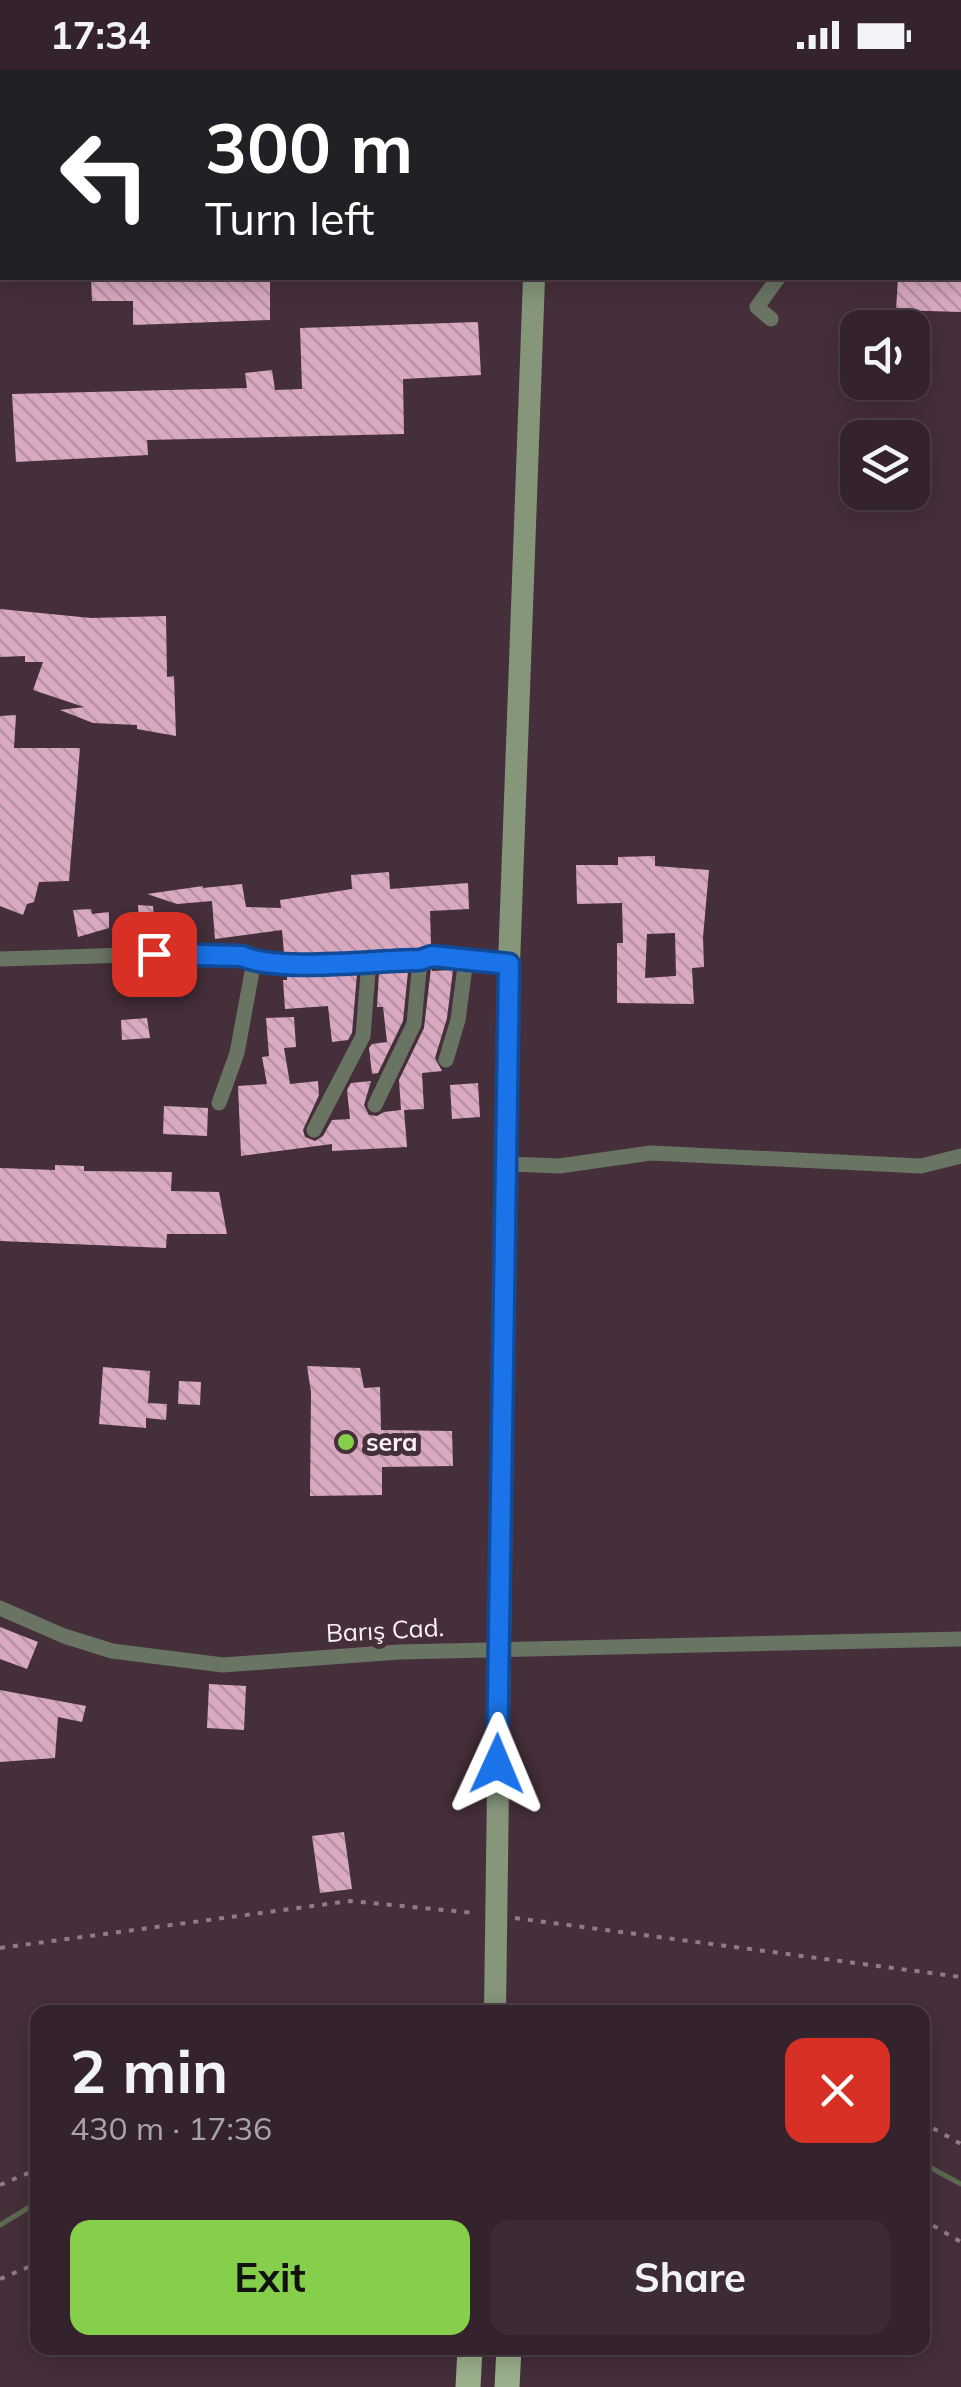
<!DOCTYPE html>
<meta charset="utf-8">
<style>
body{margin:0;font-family:Mulish,sans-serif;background:#3c2b34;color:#f1f3f6;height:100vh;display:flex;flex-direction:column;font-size:38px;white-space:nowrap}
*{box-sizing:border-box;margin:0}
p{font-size:32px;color:#a9a4a9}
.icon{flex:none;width:55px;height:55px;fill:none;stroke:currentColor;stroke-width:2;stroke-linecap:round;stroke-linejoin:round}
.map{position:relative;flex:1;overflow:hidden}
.details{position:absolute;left:30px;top:1935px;width:900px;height:350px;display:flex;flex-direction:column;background:#34232c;border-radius:20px;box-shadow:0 5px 25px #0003,0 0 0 2px #4e4048}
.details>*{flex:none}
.top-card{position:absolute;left:0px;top:0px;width:962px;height:210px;box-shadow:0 5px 25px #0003,0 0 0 2px #4e4048;background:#202124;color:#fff;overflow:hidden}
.fabs{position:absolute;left:840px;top:240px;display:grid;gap:20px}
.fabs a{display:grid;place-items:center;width:90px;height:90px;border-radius:20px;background:#34232c;box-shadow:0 5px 25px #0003,0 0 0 2px #4e4048;font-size:50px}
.pin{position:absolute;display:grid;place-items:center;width:85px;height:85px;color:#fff;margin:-42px;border-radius:20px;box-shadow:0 5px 15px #0006}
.me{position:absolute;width:110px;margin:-55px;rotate:1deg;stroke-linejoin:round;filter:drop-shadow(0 0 8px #0008)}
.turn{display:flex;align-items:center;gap:35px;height:210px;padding:0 40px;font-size:45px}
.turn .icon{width:130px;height:130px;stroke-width:2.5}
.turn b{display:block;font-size:70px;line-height:85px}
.round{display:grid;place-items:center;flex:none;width:105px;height:105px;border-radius:20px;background:#3c2b34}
.head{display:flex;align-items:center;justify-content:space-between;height:170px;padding:0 40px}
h1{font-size:60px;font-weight:700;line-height:75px}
.action{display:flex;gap:20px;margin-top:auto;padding:20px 40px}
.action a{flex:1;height:115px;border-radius:20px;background:#86cf4b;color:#111;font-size:40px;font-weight:700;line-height:115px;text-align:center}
.action a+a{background:#3c2b34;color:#f1f3f6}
.status{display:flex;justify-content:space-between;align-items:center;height:70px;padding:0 50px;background:#34232c;direction:ltr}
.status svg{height:28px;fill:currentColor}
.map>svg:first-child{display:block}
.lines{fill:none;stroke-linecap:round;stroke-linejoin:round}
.stream{stroke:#5e6850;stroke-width:5}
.building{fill:url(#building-back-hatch);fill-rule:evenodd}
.path{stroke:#8f7c86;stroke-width:4;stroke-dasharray:5 8;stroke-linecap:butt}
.street{stroke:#697463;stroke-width:15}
.secondary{stroke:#85967b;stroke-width:22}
.primary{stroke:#9ab08d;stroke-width:25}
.route-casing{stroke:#114b97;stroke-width:25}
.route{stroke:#1a73e8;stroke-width:18}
.poi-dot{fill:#86cf4b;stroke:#452f3a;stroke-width:4}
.labels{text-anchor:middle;stroke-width:10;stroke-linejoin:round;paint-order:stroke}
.poi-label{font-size:25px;font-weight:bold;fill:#fef0f7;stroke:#452f3a;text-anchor:start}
.street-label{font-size:25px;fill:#fef0f7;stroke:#452f3a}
</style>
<div class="status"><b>17:34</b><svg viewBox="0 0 49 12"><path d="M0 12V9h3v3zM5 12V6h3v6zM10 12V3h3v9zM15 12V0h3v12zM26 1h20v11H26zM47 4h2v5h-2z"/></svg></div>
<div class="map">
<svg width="961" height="2317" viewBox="0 0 961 2317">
<defs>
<pattern id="building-back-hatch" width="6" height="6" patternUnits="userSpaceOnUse" patternTransform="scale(2.5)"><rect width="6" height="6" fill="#d9a9c1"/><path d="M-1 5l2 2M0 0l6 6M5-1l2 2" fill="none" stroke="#b691a3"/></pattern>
</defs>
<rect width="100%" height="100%" fill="#452f3a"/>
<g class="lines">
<path class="stream" d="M922,2093L961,2114
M0,2155L38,2132"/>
</g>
<path class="building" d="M91,208H270V250L133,255V231H92Z
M898,208H961V242L896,240Z
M478,252L481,305L403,309L404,364L147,370L148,385L16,392L12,324L247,318L245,303L272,300L275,320L302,319L300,258Z
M0,539L91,548L166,546L167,607L174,606L176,666L137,659V655L93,653L60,640L84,637L33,620L43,592H25V586L0,587Z
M16,645L14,678H80L69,811L39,812L34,832L27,834L23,845L0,836V646Z
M655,786V796L709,800L703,867L704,897L692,898L694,934L617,933V873H623L622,833L577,834L576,795H618V787ZM675,863L676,906L645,908L647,864Z
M389,802L390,819L468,813L469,839L430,841L431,875L418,879L295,884L284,883L282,860L215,869L212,831L177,834L147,824L203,816V818L242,814L246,837L281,838L280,830L352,819L351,805Z
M138,835L153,836L156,873H140Z
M91,839L92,844L109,842V858L78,867L73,840Z
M431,898L432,901L453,900L447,948L435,988L442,1001L422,1003L424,1039L404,1040L407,1077L332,1081V1074L241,1086L238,1016L267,1014L262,987L269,986L266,948L294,947L296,977L284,978L290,1014L318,1011L319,1025L303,1060L305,1067L315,1071L323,1066L332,1050L350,1049L347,1020L351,1013L371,1011L364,1035L369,1045L377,1046L384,1042L401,1040L399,1010L424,958Z
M408,902L403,951L378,1003L372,1004L369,978L372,974L387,972L383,937H377L379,903Z
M357,904L352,963L348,970L332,972L328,936L285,939L283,910H287V906Z
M147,948L150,968L122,970L121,950Z
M478,1013L480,1047L452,1049L450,1015Z
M164,1036L208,1038L207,1066L163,1064Z
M55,1095L84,1096V1101L172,1102L171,1121L219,1122L227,1164H167L166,1178L0,1171V1098L55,1100Z
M307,1296L360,1298L364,1318L380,1317L381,1360L452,1361L453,1396L382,1397V1425L310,1426L311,1322Z
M103,1297L150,1301L148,1333L167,1334L166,1350L146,1348V1358L99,1354Z
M179,1311L201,1312L200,1335L178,1334Z
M0,1557L38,1572L27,1599L0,1589Z
M209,1614L246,1616L244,1660L207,1658Z
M0,1620L86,1636L82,1652L58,1647L55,1688L0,1692Z
M344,1762L352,1819L320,1823L312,1766Z"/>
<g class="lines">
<path class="path" d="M515,1848L961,1907
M0,1878L350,1831L475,1843
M520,1942L548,1939L577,1942
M922,2052L961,2074
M0,2115L38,2099
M922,2149L961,2172
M0,2209L38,2193"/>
<path class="street" d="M923,2L924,0
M771,249L757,237L778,208
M0,889L192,883L243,885L254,891L295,895L420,890L432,886L509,894
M446,990L458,950L466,889
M219,1033L237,983L254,891
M375,1035L414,954L420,890
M314,1060L363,966L369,890
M506,1094L559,1096L651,1083L921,1096L961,1086
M0,1538L64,1566L112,1581L223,1595L399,1582L961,1569"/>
<path class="secondary" d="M540,0V2
M495,1942L509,894L534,208"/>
<path class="primary" d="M468,2317L470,2278
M507,2317L509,2278"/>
</g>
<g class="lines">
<defs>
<path id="route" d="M154,884L242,886C277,903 377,890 420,890L432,886L509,894L497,1694"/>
</defs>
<use href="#route" class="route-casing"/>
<use href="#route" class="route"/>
</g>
<circle class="poi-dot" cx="346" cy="1372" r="10"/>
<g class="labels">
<g class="poi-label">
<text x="366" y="1381">sera</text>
</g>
<g class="street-label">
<text transform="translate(385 1560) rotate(-3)" y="9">Barış Cad.</text>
</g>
</g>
</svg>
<div class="fabs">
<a><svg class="icon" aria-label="sound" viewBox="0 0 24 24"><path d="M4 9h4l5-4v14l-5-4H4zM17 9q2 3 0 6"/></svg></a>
<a><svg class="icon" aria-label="layers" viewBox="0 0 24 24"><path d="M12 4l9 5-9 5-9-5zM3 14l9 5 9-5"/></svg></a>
</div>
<div class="pin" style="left:154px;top:884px;background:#d93025"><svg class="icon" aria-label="arrive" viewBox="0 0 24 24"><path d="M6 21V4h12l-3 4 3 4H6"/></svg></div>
<svg class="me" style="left:497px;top:1694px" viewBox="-20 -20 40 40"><path d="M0-17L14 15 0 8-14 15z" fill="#1a73e8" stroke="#fff" stroke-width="4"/></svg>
<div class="top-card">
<div class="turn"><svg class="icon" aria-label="left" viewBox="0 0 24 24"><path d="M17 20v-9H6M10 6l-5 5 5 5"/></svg><div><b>300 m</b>Turn left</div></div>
</div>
<section class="details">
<div class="head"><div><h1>2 min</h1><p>430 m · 17:36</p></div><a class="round" style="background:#d93025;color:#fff"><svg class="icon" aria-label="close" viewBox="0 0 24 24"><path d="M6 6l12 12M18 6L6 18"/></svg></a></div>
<div class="action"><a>Exit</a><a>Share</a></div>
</section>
</div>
